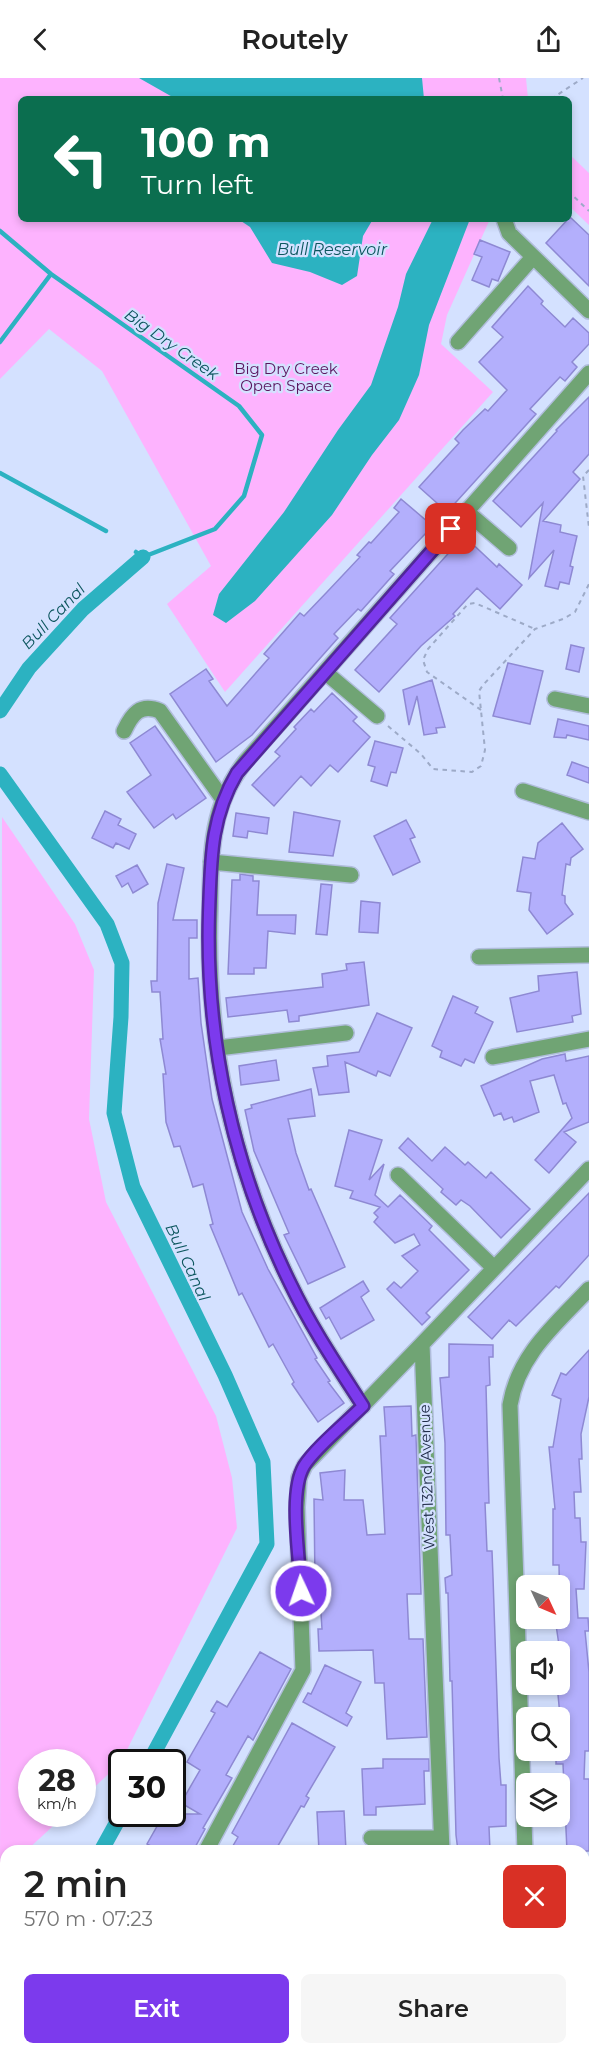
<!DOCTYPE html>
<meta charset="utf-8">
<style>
body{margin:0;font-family:Montserrat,sans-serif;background:#f6f6f6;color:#222;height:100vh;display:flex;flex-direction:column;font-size:22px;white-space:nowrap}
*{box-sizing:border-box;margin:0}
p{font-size:20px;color:#767676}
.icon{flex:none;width:33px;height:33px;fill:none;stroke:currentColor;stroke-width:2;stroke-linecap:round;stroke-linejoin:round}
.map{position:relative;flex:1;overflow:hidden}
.details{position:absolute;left:0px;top:1767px;width:590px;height:210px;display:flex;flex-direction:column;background:#fff;border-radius:18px 18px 0 0;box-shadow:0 3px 9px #0003}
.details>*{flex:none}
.guide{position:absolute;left:18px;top:18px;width:554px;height:126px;border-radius:9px;box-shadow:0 3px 9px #0003;background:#0b6e4f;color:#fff;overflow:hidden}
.needle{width:39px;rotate:134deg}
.controls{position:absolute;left:516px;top:1497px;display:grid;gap:12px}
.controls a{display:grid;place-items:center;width:54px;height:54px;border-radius:9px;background:#fff;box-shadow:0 3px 9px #0003;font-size:30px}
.speed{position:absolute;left:18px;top:1671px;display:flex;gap:12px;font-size:30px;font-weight:700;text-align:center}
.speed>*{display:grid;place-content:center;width:78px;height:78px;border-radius:50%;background:#fff;box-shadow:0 3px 9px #0003;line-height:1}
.speed small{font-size:15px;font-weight:400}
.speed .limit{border:3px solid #111;border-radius:9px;background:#fff;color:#111}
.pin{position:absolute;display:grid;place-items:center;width:51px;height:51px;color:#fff;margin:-26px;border-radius:12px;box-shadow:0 3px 9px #0006}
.me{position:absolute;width:66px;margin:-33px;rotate:357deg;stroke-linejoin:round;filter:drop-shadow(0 0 4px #0008)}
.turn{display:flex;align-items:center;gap:21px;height:126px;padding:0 24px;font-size:27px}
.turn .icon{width:78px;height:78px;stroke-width:2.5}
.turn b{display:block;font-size:42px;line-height:51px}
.round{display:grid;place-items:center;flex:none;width:63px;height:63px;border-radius:9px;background:#f6f6f6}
.headline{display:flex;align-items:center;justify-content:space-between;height:102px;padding:0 24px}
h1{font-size:36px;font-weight:600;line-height:45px}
.cta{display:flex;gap:12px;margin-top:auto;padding:12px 24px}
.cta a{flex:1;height:69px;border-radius:9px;background:#7c3aed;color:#fff;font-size:24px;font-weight:600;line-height:69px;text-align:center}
.cta a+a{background:#f6f6f6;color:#222}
header{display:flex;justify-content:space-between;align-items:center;height:78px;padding:0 24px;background:#fff;font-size:27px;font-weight:600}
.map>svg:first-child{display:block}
.green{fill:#fdb3fe}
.water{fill:#2cb2c1}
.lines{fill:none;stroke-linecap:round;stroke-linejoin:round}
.stream{stroke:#2cb2c1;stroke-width:4.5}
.canal{stroke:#2cb2c1;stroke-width:15}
.building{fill:#b3affc;stroke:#8e89d3;stroke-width:1.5}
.minor-casing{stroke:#b0bddb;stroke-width:18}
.major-casing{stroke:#b0bddb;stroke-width:18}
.path{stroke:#9daac7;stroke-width:2;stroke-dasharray:4.5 4.5;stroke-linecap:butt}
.minor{stroke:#70a474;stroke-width:15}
.major{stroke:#086921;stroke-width:15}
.route-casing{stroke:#51269a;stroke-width:15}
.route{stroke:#7c3aed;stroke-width:10}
.labels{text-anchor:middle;stroke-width:4.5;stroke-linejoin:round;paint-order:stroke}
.park-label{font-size:15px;fill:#5a155e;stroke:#d4e1ff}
.street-label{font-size:15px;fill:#222e4b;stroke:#d4e1ff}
.water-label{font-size:16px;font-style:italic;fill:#0c565e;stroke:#d4e1ff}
</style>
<header><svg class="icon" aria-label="back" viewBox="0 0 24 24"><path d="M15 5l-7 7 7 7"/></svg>Routely<svg class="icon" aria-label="share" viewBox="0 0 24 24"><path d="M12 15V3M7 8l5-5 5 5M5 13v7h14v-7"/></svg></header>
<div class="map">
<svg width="589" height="1977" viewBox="0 0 589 1977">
<rect width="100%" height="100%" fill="#d4e1ff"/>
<path class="green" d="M0,0H526L528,21H21V141H490L447,237L441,266L493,314L225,614L167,526L211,488L102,293L49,251L0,301Z
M568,75L589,95V147L569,128Z
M2,739L75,846L94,892L89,1041L106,1124L216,1338L232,1400L237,1450L121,1684L83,1720L82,1684H32V1736H66L26,1773H6V1792L0,1798Z"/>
<path class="water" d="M139,0H422L424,21H176Z
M238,141H373L363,158L357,198L342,207L310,194L272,185L250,149Z
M433,141H470L429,247L419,297L399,342L372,377L332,437L255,523L226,545L213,537L219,516L284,434L338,352L371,307L398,229L406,196Z"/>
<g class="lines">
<path class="stream" d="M0,153L51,196L239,328L262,357L244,418L215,451L143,479L136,474
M0,264L51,196
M0,395L106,453"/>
<path class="canal" d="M0,633L29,590L83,531L143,479
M0,696L107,846L122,885L121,939L114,1035L133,1109L225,1297L263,1384L267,1466L149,1684
M101,1773L122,1735
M59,1971V1977"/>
</g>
<path class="building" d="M570,139L589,157V208L546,165Z
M480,162L510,174L498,203L492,201L489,209L472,202L482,179L474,176Z
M528,208L543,223L541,226L565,249L573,240L589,255V266L572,284L577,289L565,303L560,299L530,331L536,336L447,434L419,409L459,365L455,361L463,352L485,331L488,333L507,312L479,284L503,259L492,249Z
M589,319V376L573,394L580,401L543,443L561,447L560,454L577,458L570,488L573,489L569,506L560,504L558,511L545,508L554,472L529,500L543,425L521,449L493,423L557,353L556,352Z
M401,421L435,450L427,458L425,456L390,493L394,496L361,533L358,531L334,556L338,560L252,657L216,684L170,616L206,591L213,601L209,603L227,628L269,580L264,576L300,535L304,538L327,514L360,479L357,477L369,464L371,465L399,434L394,430Z
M464,458L497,489L499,486L522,507L500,531L477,510L453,536L455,538L421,568L379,614L355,592L397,546L390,540Z
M571,567L584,570L579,594L566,591Z
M508,585L543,593L530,646L493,638Z
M432,602L445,649L436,650L437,655L424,657L417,618L409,647L403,612Z
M332,615L357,639L353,643L370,659L338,694L330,687L311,708L301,698L274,728L252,707L280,678L275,674L296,651L294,649L311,631L314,634Z
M558,641L589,648V662L567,657L566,660L554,659Z
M155,648L206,720L176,741L173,736L154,750L127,714L151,697L130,665Z
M375,663L403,670L396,695L391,694L387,708L371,703L375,689L368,687Z
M572,684L589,690V705L567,697Z
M105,733L121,741L118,747L136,756L129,771L116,765L113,770L92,760Z
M294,734L340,743L333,778L289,774Z
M236,735L269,740L267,756L248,753L247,760L233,758Z
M406,742L415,759L410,761L420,784L393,797L374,758Z
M562,745L583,771L571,780L570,787L566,786L562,817L565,818V825L573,836L547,856L529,832L531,815L517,813L523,779L535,781L538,765Z
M167,786L184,790L173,842H197V860H189V901L198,900L201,945L212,1021L242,1134L268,1191L317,1280L315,1281L330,1303L328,1304L344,1325L318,1344L292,1306L294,1304L273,1266L269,1269L242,1215L239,1217L210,1147L213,1146L203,1106L193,1109L180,1068L174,1069L166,1044L163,996H166L160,961H163L160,914H152L151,903H157L158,825Z
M137,787L148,806L133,815L128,805L122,809L116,798Z
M240,796L253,798V803H259L257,837H296L295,856L268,853L266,890H254V896H228L232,802H240Z
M321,806L332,807L327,857L316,856Z
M361,823L380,825L378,855L359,854Z
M364,884L369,927L299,938V943L289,944L287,932L228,939L226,920L323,909L322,896L347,892L346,886Z
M577,894L581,936L572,938L573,944L517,954L510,920L539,913L538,898Z
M453,918L478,929L475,935L493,944L474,985L465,981L461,988L440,979L442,973L432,968Z
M377,935L412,950L390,998L378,993L376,998L345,984L349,1014L319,1017L313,990L328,988L327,978L359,974Z
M565,976L566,983L589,978V1044L564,1054L576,1064L549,1095L535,1082L572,1040L566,1025L563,1026L554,997L530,1003L539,1034L514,1044L512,1039L504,1042L501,1035L494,1038L481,1008L542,981Z
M276,982L279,1002L241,1007L239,988Z
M311,1011L315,1038L288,1041L296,1075L309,1112L311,1111L345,1189L308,1206L284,1157L289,1155L254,1073L245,1032L252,1030L251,1027Z
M349,1052L382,1062L369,1102L384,1086L375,1117L388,1129L400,1117L432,1148L429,1152L469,1192L426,1235L430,1239L422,1247L387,1211L394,1204L401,1210L418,1193L402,1178L420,1167L414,1156L395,1165L374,1144L378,1139L374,1135L380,1129L350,1120L353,1113L335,1108Z
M408,1060L432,1083L445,1069L465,1087L468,1084L486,1100L491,1094L530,1131L501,1160L470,1128L461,1122L456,1127L441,1114L443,1111L399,1070Z
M589,1115V1177L559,1210L556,1208L516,1248L509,1242L492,1261L468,1239Z
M363,1203L369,1213L361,1219L374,1242L341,1261L329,1239L326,1241L320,1230Z
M449,1266L493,1267V1279H489L490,1307L486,1308L489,1425H485L487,1473H492L493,1499L499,1680L501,1707H506V1748L489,1749L490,1773H458L456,1757L452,1603H450L448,1515H446L445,1500L452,1497L450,1457H446L445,1365L440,1300L449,1299Z
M589,1272V1319L581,1356L582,1381H579L581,1414H574L575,1440H580L581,1464H586L584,1511H576L578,1540H588L589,1553H585L589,1594V1673H585L584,1701H589V1773H567L563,1686H556V1672H560L562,1659L557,1606H560V1574L555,1540H560L559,1487H553V1431H555L549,1369H553L561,1321L552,1317L561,1295L566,1297Z
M411,1328L412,1358L416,1357L421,1516H407L409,1561H423L427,1659L387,1661L384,1605H375L373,1572L319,1573L318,1551H322L319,1504H315L314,1421L323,1422L320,1395L345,1392L344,1422H363L367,1457L385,1456L380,1358H386L384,1329Z
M260,1574L291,1591L253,1662L248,1658L226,1697L232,1700L203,1750L205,1751L193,1773H160L147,1766L164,1736H200L181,1725L200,1692L187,1684L215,1635L211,1633L217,1623L227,1629Z
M325,1587L361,1604L346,1635L352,1639L347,1648L303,1624L308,1615L311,1616Z
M292,1645L335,1669L306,1718L309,1720L304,1729L301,1728L275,1773H230L238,1759L232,1755Z
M383,1681H429V1693H424L425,1726L376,1729V1737H364L362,1691L383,1690Z
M344,1733L346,1773H319L317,1734Z"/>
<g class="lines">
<defs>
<path id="minor" d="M504,141L509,155L589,233
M458,264L533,179
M467,434L509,470
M325,594L377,638
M555,621L589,628
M124,653C132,636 140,625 160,633L222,720
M523,713L589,734
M211,784L351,797
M479,879L589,877
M218,970L346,955
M493,979L589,961
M398,1097L494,1190
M363,1328C338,1289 311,1249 291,1207C233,1089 205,961 210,830C211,775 210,729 245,684L589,295
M371,1760H441
M206,1773L303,1592L297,1429L299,1400L305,1387L422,1266
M442,1773L422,1266L589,1091
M525,1773L510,1327C518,1277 556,1246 589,1211
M176,1971L180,1977
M335,1977L340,1971
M449,1977L455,1971
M576,1977L582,1971"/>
<path id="major" d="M0,1933L6,1940
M35,1971L41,1977
M0,1972L5,1977"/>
</defs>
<use href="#minor" class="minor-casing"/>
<use href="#major" class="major-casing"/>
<path class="path" d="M499,0L503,21
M551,21L583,0
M568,113L589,133
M589,392L583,398L589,450
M481,632L427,594L423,582L428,571L468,526L475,525L535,551
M388,648L421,676L433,691L472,694L481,688L485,672L479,613L483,607L535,551L563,541L575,534L589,506"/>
<use href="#minor" class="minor"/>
<use href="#major" class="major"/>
</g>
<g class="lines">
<defs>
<path id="route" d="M301,1513C300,1481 288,1415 304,1388C315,1370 347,1344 363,1328C338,1289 311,1249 291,1207C234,1092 205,964 209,835C211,783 210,741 237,695L451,451"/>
</defs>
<use href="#route" class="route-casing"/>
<use href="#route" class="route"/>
</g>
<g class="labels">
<g class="park-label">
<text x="286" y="296">Big Dry Creek<tspan x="286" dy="17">Open Space</tspan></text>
</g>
<g class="street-label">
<text transform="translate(427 1399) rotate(-92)" y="5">West 132nd Avenue</text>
</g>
<g class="water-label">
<text x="332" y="177">Bull Reservoir</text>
<text transform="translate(172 266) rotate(35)" y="6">Big Dry Creek</text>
<text transform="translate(53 538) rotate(-46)" y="6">Bull Canal</text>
<text transform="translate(188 1184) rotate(65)" y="6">Bull Canal</text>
</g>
</g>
</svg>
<div class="controls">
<a><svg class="needle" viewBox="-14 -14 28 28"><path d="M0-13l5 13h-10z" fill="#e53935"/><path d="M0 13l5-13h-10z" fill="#767676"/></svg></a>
<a><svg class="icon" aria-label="sound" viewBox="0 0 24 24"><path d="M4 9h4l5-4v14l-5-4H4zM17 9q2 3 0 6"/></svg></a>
<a><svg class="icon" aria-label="search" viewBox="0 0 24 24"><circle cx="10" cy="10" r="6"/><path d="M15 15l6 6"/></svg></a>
<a><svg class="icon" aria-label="layers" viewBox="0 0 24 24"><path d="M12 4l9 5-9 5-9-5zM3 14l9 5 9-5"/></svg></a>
</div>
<div class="speed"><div>28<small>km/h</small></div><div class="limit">30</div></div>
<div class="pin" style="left:451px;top:451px;background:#d93025"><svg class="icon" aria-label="arrive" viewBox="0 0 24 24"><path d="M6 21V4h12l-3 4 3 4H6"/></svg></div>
<svg class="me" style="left:301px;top:1513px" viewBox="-20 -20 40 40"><circle r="17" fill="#7c3aed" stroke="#fff" stroke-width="3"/><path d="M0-11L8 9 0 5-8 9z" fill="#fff"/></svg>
<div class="guide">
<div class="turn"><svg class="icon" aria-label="left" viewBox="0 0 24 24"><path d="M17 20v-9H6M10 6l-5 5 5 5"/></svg><div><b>100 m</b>Turn left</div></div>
</div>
<section class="details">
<div class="headline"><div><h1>2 min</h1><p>570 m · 07:23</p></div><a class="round" style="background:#d93025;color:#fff"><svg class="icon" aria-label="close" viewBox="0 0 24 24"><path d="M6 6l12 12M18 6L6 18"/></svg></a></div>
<div class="cta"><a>Exit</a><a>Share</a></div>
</section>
</div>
